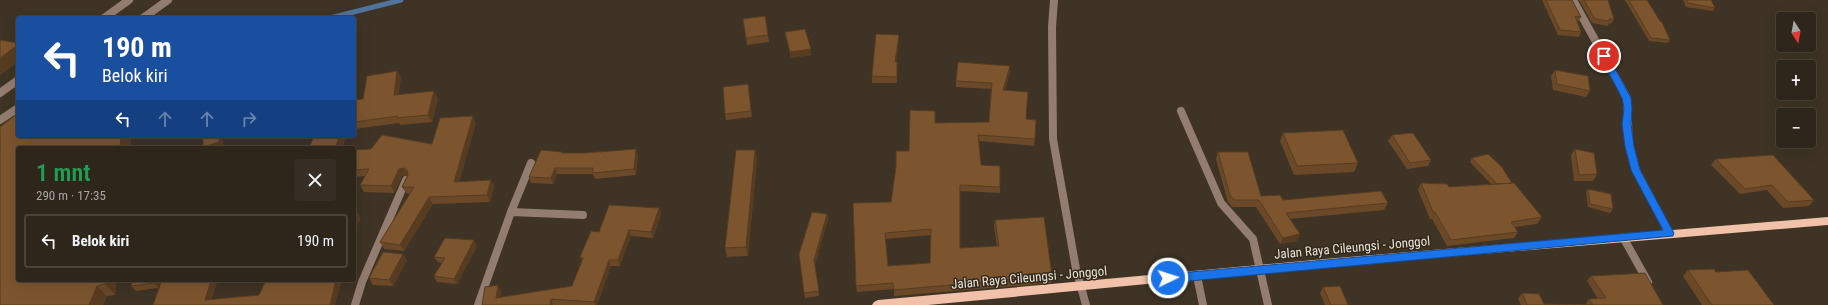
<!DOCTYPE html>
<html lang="id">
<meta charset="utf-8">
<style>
body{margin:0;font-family:"Roboto Condensed",sans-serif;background:#362e24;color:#f1f3f6;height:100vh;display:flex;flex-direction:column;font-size:15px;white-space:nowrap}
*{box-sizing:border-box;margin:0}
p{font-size:13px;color:#a7a5a3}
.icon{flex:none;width:22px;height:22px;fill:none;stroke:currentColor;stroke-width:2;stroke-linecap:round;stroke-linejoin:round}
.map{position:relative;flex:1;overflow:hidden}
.panel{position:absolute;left:16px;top:146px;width:340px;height:136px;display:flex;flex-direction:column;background:#2e261b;border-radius:4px;box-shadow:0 4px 16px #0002,0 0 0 1px #49433a}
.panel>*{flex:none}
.banner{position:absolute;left:16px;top:16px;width:340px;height:122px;border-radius:4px;box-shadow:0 4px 16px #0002,0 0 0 1px #49433a;background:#1a4fa0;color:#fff;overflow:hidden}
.needle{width:26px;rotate:169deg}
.buttons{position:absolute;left:1776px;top:12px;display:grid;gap:8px}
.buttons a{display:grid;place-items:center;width:40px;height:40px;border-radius:4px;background:#2e261b;box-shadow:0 4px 16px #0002,0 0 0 1px #49433a;font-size:20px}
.pin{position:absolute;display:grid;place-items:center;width:34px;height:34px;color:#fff;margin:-17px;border:2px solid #fff;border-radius:50%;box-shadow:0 1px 4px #0007}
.me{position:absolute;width:44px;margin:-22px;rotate:86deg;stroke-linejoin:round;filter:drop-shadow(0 0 3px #0008)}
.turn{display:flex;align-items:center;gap:14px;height:84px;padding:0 20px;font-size:18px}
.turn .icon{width:52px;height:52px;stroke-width:2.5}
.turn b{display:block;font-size:28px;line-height:34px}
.lanes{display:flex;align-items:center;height:38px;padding:0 20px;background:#0003;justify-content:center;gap:20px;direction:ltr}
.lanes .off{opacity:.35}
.round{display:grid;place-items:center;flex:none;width:42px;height:42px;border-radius:4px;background:#362e24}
.headline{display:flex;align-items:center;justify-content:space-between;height:68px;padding:0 20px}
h1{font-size:24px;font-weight:600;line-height:30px;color:#1e9e55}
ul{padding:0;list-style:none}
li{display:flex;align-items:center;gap:12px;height:54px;margin:0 8px 6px;padding:0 12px;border:2px solid #49433a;border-radius:4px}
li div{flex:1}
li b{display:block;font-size:15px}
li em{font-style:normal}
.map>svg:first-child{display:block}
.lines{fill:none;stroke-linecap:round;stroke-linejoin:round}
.stream{stroke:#4f739b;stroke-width:5}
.minor{stroke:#937c70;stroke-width:8}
.primary{fill:#f1c2a9;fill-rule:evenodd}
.wall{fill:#6b4928;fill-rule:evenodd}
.shaded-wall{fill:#573c21}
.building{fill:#7c552f;stroke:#573c21;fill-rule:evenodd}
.route{fill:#1a73e8;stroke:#114b97}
.labels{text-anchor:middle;stroke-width:3;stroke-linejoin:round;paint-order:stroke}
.street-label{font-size:13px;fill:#e8e1d8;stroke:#33291a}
</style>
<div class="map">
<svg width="1828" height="305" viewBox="0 0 1828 305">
<rect width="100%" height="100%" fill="#3e3324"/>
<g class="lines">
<path class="stream" d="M330,18L401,0"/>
<path class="minor" d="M1054,0L1052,27L1053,139L1076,269L1086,305
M1573,0L1627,98L1629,146L1636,170L1669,233
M104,18L129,0
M143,18L168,0
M0,93L18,80
M1181,111L1221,203L1253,239L1268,305
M0,120L18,108
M511,212L583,215
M1623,237L1648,282
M1197,276L1203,305
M355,305L362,282L406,180
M478,305L511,212L531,163"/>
<path class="primary" d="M1828,217V225L1325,267L928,305H872L874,302L878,300L1325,259Z"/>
</g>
<path class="wall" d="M1542,0H1572L1581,17L1579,21H1577L1581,32L1579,37L1558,35Z
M1579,0H1608L1614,19L1611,24L1609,23L1608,26L1592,23Z
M1625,0H1647L1670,40L1668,43L1649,41Z
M1683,0H1711L1715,8L1713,11L1686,7Z
M765,16L769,42L747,45L743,19Z
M785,32L811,49V55L791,58L786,38Z
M899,41L896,62L897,69V83H872V76Z
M1555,70L1590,91L1586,97L1553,90L1551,76Z
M1010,72L1005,90L1026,119L1035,139L1034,146L979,141L981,165L1000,187V193L960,191V248L997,246L994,226L995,220L1052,276L1051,283L894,296V289L857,292L856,286L891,202L909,151L935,123L989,122L991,89L956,87V81ZM931,235L930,263L888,266L885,239Z
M401,77L398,95L438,98L432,122L400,125L399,123L354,129V100L363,99Z
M749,91L752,117L726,120L725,114Z
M476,123L459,182L491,180L494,186L490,202L433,204L404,251L384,249L380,242L410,194L406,193L402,187L407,175L402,176L394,193L364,192L360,185L365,176L354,177V150L371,149L432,144Z
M1283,133L1358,163L1354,172L1294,175L1280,141Z
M1392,135L1431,160L1428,166L1407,169L1388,141Z
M18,136H131L130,148H18V280H116L115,295L107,296L103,305H0Z
M1575,149L1597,174L1593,181H1574L1571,155Z
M1218,152L1261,196L1283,200L1388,203L1384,210L1290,219L1300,234L1297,241L1280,244L1256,207H1232L1228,202L1216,159Z
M563,153L638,155L636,175L595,179L593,174H557L553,184L531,183L529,177Z
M1472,158L1512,183L1542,217L1537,224L1515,227L1518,232L1514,238L1447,246L1432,219H1430L1418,190L1421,183L1449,187L1491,184L1470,162Z
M757,159L748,256L727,257L725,248Z
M1716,159L1814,200L1809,206L1783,208L1767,190L1740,194L1711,165Z
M1588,189L1613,209L1610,213L1588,207L1586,192Z
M659,208L661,214L653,238L631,236L620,266H611L597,305H482L501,291L500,298L572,286L582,261L580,257L599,232Z
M827,214L828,219L815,265L819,296L805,298L799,254Z
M477,246L457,284L437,282L434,276L442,263L438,262L434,257Z
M407,260L393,286L373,285L369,278Z
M1688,270L1716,272L1774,305H1702L1683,276Z
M1591,276L1663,305H1521L1518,299L1522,293L1544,304L1585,305L1589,299H1598L1587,281Z
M133,280H161L158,288L136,291L131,286Z
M1323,287L1348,305H1325L1320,293Z"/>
<path class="shaded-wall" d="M899,35V41L895,68V62Z
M18,45V62L0,75V58Z
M811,49V55L791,58L790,52Z
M1010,66V72L1003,96V90Z
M397,71L401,77L398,102L394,95Z
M748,84L749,91L752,117L751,111Z
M434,91L438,98L432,122L428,115Z
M473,116L476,123L457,189L454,182Z
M121,136H131L130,148H120Z
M219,136H223V148H204L203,147Z
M340,136H347L342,148H335Z
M636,149L638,155L636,175L634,169Z
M755,150L757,159L748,256L746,247Z
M404,168L408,175L402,176L394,193L391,186L399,169Z
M555,168L557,174L553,184L551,178Z
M491,180L494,186L490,202L487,195Z
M429,197L433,204L404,251L400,245Z
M659,208L661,214L653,238L651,232Z
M358,213L361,219L354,231V218Z
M827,214L828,219L815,265L814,260Z
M629,230L631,236L620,266L618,260Z
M1300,234L1297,241L1280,244L1283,238Z
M474,240L477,246L457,284L454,279Z
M403,254L407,260L393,286L389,280Z
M609,260L611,266L597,305H595L594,302Z
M105,280H116L115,295L105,284Z
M155,280H161L158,288L154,283Z
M211,280H218L210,305L205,300Z
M336,280H342L335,305H330Z
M498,285L501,291L499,304L496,298Z
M97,286L107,296L103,305H89Z
M551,299L553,305H550Z"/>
<path class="building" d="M1546,0H1572L1581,17L1575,16L1581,32L1560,30Z
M1584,0H1608L1614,19H1609L1610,21L1595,19Z
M1629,0H1647L1660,21L1662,22L1670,40L1651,38Z
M1687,0H1711L1715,8L1688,3Z
M765,16L768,35L746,38L743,19Z
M805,29L811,49L790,52L785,32Z
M876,34L899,35L895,62H897V77L872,76Z
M0,40L18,43V45L0,58Z
M958,62L1010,66L1003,90L1028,92L1026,119L1036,120L1035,139L978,135L981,165L1000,166V187L960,185V248L999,246L995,220L1044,217L1052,276L894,290L893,283L856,286L853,203L891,202L896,167V151H909L910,110L935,111V123L989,122L992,83L956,81ZM931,229L930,263L888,266L885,233Z
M1555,70L1588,76L1590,91L1557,84Z
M397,71L394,95L434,91L428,115L396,118L398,116L354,122V100L363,99L367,76Z
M748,84L751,111L725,114L723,87Z
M18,113V136H121L120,148H18V280H105V284L97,286L89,305H0V127Z
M473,116L454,182L491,180L487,195L429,197L400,245L380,242L414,187H402L408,175L407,170L404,168L399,169L391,186L360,185L369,169L354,170V150L371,149L382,135L432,144L440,118Z
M1343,130L1358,163L1297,166L1283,133Z
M1413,133L1431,160L1410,163L1392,135Z
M203,136H219V142L203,147Z
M314,136H340L335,148H309Z
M636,149L634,169L593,173V168H555L551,178L529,177L541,150L562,152V153H585Z
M1575,149L1594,153L1597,174L1579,175Z
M736,150H755L746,247L725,248Z
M1218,152H1248L1261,196L1280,195L1283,200L1381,191L1388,203L1286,213L1300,234L1283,238L1259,200H1234L1230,195Z
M1488,154L1501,166L1512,183L1497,184L1472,158Z
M1773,155L1814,200L1788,202L1772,185L1745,189L1716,159Z
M1421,183L1447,184L1449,187L1514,183L1542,217L1511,222L1518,232L1451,240L1435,212H1433Z
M1588,189L1611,194L1613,209L1590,204Z
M609,205L659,208L651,232L629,230L618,260H609L594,302L551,299L550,305H482L485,287L498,285L496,298L572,286L583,258L580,257L591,231L599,232Z
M354,212L358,213L354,218Z
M812,212L827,214L814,260L819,291L804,293L799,254Z
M445,238L474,240L454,279L434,276L445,258L434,257Z
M383,252L403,254L389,280L369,278Z
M1714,269L1716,272L1748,270L1774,305H1712L1688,270Z
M1645,273L1663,305H1527L1522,293L1539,294L1544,304L1593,305L1589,299L1606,298L1591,276Z
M133,280H155L154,283L131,286Z
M162,280H211L205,300L259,295L266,280H336L330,305H153Z
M1340,286L1348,305H1331L1323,287Z"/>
<path class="route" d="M1602,54H1607L1631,98L1632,108L1631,124L1634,146L1640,170L1674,233L1673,236L1168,283L1164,281L1162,278L1164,276L1168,274L1663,230L1631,170L1625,146L1622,124L1624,108L1622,98L1600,56Z"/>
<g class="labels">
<g class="street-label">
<text transform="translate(1352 247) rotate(-5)" y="5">Jalan Raya Cileungsi - Jonggol</text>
<text transform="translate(1029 277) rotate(-5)" y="5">Jalan Raya Cileungsi - Jonggol</text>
</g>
</g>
</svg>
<div class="buttons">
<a><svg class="needle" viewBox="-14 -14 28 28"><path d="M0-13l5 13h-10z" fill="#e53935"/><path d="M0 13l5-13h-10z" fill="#a7a5a3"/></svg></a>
<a>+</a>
<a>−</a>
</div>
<div class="pin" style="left:1604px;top:56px;background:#d93025"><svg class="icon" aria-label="arrive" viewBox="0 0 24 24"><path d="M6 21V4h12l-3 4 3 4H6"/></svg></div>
<svg class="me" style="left:1168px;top:278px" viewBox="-20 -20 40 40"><circle r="17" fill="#1a73e8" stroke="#fff" stroke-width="3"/><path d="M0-11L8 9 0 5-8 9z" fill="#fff"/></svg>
<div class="banner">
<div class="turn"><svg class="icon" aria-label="left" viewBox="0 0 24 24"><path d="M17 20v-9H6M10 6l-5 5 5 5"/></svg><div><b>190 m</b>Belok kiri</div></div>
<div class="lanes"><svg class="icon" aria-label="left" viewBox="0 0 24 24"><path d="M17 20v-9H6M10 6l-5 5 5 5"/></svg><svg class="icon off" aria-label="ahead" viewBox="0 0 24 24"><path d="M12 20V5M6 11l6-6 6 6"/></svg><svg class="icon off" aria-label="ahead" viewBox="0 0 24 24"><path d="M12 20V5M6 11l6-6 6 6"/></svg><svg class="icon off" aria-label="right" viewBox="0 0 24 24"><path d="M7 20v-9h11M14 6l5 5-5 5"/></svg></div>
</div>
<section class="panel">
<div class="headline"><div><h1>1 mnt</h1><p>290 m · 17:35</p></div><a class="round"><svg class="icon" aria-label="close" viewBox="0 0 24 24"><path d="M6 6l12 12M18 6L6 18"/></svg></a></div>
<ul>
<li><svg class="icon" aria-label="left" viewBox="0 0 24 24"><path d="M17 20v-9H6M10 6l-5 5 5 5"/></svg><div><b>Belok kiri</b></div><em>190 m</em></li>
</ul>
</section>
</div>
